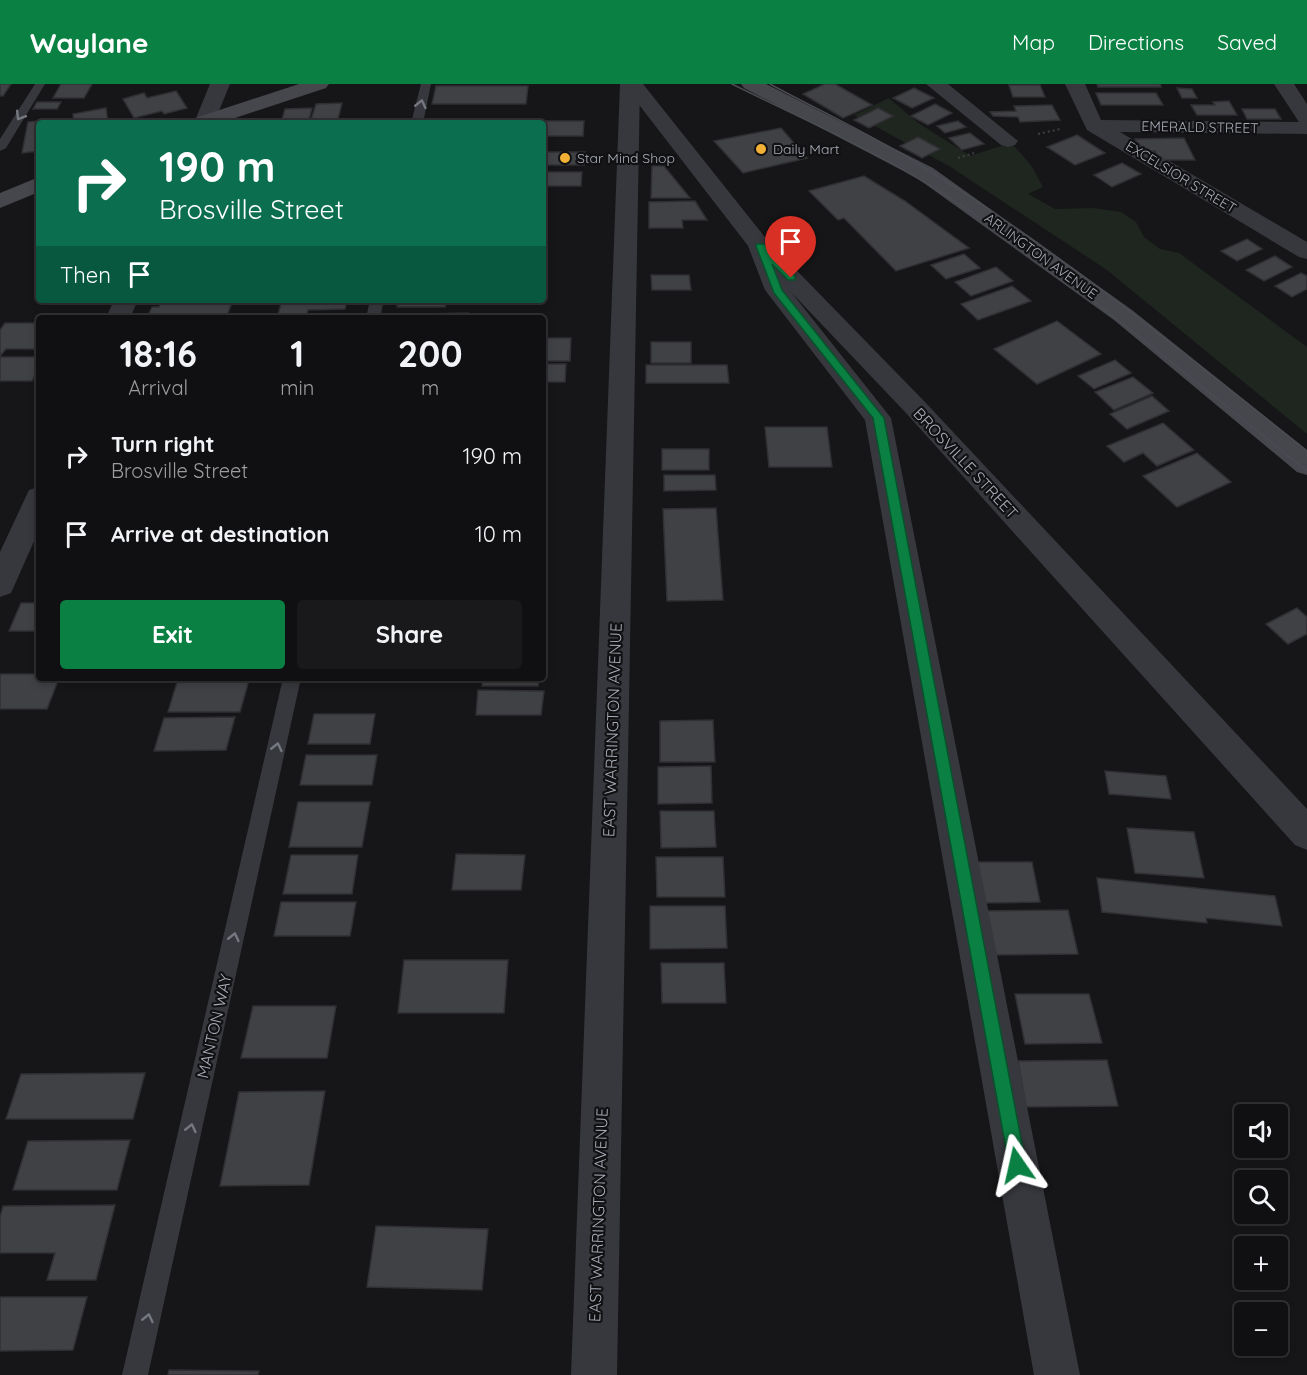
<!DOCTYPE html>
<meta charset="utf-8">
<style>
body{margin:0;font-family:Quicksand,sans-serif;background:#19191b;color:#f1f3f6;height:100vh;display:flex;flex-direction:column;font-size:22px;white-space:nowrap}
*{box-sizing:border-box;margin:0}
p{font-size:20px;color:#9c9d9f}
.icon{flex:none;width:33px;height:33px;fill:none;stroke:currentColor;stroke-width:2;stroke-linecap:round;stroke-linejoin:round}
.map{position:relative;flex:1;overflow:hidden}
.details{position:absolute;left:36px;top:231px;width:510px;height:366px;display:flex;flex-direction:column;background:#101012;border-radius:6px;box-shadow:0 3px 9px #0003,0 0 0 2px #303032}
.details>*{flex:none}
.banner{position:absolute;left:36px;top:36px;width:510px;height:183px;border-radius:6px;box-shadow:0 3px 9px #0003,0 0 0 2px #303032;background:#0b6e4f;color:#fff;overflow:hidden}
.fabs{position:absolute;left:1234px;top:1020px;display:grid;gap:12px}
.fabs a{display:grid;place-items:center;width:54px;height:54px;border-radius:6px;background:#101012;box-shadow:0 3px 9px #0003,0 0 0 2px #303032;font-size:30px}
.pin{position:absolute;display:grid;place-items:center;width:51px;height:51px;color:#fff;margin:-62px -26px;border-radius:50% 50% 50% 0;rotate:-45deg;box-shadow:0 0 6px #0007}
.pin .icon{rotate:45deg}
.me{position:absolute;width:66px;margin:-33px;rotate:349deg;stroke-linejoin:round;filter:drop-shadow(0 0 4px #0008)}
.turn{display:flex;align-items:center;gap:21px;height:126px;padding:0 24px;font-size:27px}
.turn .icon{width:78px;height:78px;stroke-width:2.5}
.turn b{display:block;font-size:42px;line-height:51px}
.then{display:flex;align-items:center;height:57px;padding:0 24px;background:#0003;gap:12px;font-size:22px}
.eta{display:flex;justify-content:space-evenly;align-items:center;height:102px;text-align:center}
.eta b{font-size:36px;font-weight:800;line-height:42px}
.cta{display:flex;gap:12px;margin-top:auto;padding:12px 24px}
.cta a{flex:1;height:69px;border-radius:6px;background:#0b8043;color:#fff;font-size:24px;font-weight:800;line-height:69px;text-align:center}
.cta a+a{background:#19191b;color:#f1f3f6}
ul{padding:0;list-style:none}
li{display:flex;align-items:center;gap:18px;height:78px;padding:0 24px}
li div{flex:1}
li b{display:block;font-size:22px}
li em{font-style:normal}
header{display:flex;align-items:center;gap:36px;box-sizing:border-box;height:84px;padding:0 30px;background:#0b8043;color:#fff}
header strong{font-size:28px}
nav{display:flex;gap:33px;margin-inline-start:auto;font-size:21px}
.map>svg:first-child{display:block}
.green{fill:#1e261f}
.building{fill:#404145;stroke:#303034;stroke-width:1.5}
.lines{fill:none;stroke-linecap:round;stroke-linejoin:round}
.path{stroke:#3d3f44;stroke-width:2;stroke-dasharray:2 3;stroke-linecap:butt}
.service{fill:#37383d;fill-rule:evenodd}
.minor{fill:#37383d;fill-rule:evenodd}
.tertiary{fill:#37383d;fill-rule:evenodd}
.secondary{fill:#45474d;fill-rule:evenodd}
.tram{stroke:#4a4c52;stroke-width:1.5}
.oneway{stroke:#757881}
.route{fill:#0b8043;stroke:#07532c;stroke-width:1.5}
.poi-dot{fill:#f2b134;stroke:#111113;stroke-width:2}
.labels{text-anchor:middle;stroke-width:4.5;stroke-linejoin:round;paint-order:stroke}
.far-street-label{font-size:14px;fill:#a8adb8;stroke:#111113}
.far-poi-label{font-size:14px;fill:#a8adb8;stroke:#111113;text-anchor:start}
.street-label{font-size:16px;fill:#a8adb8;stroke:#111113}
</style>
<header>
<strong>Waylane</strong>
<nav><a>Map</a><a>Directions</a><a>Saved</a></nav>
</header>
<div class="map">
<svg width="1307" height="1291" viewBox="0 0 1307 1291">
<rect width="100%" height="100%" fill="#161618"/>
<path class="green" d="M889,14L917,38L970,72L1001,62H1014L1031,81L1043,103L1028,110L1055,125L1093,124L1121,128L1136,138L1144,153L1160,165L1179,169L1307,263V350L1107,186L949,82L854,31Z"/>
<path class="building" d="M0,0H11L3,12H0Z
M61,0H92L84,14H53Z
M825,0H835L872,21L843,34L803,10Z
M1097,0H1160L1161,3H1098Z
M1009,1H1040L1045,13H1013Z
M436,2H528L526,20H432Z
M914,4L934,14L912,24L893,14Z
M1177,4L1192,5L1197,14H1182Z
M176,7L187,24L164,30L162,27L134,34L123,15L144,9L147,14Z
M1096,9H1156L1163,21H1101Z
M1229,17L1237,31H1197L1191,21H1215L1213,18Z
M37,18H61L57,25H33Z
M342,19L337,39H310L316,20Z
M935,20L952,29L928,41L911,32Z
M1052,21L1060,36L1020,38L1018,33L993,32L990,28L1016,27L1014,22Z
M106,24L108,39H74L73,30Z
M312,24L308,39H281L285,25Z
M878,24L893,32L869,44L854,36Z
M1242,25H1275L1281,35H1247Z
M54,36V39H39V67L22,69L28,38Z
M543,37H584L583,52H543Z
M958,37L966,43L945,49L937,42Z
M781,44L807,74L743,89L714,57Z
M970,49L984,60L962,66L949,54Z
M1077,51L1105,69L1075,81L1047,63Z
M918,53L940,65L922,74L900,62Z
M1184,54L1195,76H1160L1155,67H1141L1135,55Z
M543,68H585L584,81H543Z
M1122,79L1141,90L1112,103L1094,91Z
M652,82H664L690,114H651Z
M543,88H582L581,102H543Z
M864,92L905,117L969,164L896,187L844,134L838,136L809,107Z
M695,117L707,136H682L683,144H649V118Z
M1247,155L1262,165L1237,177L1221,167Z
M964,170L980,184L946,195L931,181Z
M1275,172L1292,183L1264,197L1246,186Z
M996,183L1013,197L971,212L955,198Z
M1301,189L1307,192V205L1292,213L1275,202Z
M651,191H689L691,206H652Z
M1012,202L1031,217L978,236L961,220Z
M162,216H233L226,234H147L152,223H159Z
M282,216H347L345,225L308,226L306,234H277Z
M398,216H447L445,223H397Z
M468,229V234H423V230Z
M1057,237L1101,270L1037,300L994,265Z
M5,239H39L38,265H6L0,272V246Z
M543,254H571L570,277H543Z
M651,258H691V279H651Z
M0,273H39V282L32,297H0Z
M1115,276L1131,289L1094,305L1078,292Z
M543,280H566L565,298H543Z
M646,281H727L729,299H646Z
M1133,293L1153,309L1114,326L1095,308Z
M1152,312L1169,327L1127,345L1110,330Z
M1163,339L1194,366L1157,382L1143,369L1124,378L1107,362Z
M765,343H827L832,383H769Z
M662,365H709V386H662Z
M1197,369L1231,398L1177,423L1143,392Z
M664,391H715L716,406L664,407Z
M716,424L723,516L667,517L663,425Z
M21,519H39V547H9Z
M1297,524L1307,533V550L1288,560L1266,540Z
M543,547H547L545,574H543Z
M0,590H39V594H59L47,625H0Z
M483,594H539L538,602H482Z
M178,595L249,596L240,628H168Z
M478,606L544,607L541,631H476Z
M314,630H375L370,660H308Z
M235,633L226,666L154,667L164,634Z
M713,636L715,678H660V637Z
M306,671H377L372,701H300Z
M711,682L712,719L658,720V683Z
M1105,687L1166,692L1171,715L1109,710Z
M298,718H370L362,763H289Z
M660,727H714L716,763L661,764Z
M1127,744L1194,748L1204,794L1135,789Z
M456,770L525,771L521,806H452Z
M291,771H358L352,810H283Z
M656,773H723L725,813H657Z
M976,778H1032L1040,818L983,819Z
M1097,794L1275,812L1282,842L1206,834L1207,839L1102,828Z
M281,818H356L350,852H274Z
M650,822H725L727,864L650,865Z
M1068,826L1078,870L987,871L978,827Z
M404,876H508L504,929H398Z
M661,879H724L726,919H662Z
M1015,910H1089L1102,959L1025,960Z
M253,922H336L327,974H241Z
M1107,976L1118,1022L1026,1023L1018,977Z
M145,989L133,1035H6L21,990Z
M325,1007L309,1101L220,1102L239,1008Z
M130,1056L117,1106H13L28,1057Z
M115,1121L96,1196H47L55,1169H0V1133L3,1122Z
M376,1142L488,1145L482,1206L367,1203Z
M0,1213H87L73,1266L0,1267Z
M169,1286L259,1287L258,1291H168Z"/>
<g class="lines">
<path class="path" d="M1038,50L1060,45
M958,74L974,69"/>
<path class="service" d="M35,0H45L6,64L0,67V55Z
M421,0H431L423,39H411Z
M370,216H384L380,234H366Z
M283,594H301L148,1291H122Z"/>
<path class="minor" d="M210,0H230L214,39H194Z
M620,0H640L617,1291H571Z
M926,0H948L1018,57L1015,61L1008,63L1001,61Z
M1065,0H1085L1101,36L1299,38L1274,0H1294L1307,20V50L1120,48L1307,158V175L1299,173L1087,46Z
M760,155L768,157L772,162L788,204L891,334L1080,1291H1034L865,336L765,206L748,162L752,157Z
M114,216H138L130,234H106Z
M39,403V446L11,509L0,513V468L29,406Z"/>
<path class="tertiary" d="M623,0H643L768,157L924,317L1307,725V766L1295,761L906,329L752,167Z"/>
<path class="secondary" d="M299,0H329L326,4L220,39H189L192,35Z
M741,0H766L933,84L1132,226L1307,366V391L1297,388L1114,236L917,94L744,4Z
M39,93V108L0,124V109Z"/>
<path class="tram" d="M732,0C811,39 892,74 965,124C1084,205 1195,297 1307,387
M770,0C818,26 868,49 915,78C1053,162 1180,266 1307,367"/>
</g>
<defs><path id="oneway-chevron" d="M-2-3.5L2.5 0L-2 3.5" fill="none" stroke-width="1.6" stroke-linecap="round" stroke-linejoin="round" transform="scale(1.5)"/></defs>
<g class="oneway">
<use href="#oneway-chevron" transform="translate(421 20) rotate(-77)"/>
<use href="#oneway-chevron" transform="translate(20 32) rotate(122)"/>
<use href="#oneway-chevron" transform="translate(277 663) rotate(-77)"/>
<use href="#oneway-chevron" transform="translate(234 853) rotate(-77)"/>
<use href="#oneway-chevron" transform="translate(191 1044) rotate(-77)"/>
<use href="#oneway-chevron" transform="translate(148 1234) rotate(-77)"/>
</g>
<path class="route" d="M757,160H764L795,192V196H788L772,180L782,206L884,334L1026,1081L1024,1087L1017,1090L1011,1087L1009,1081L873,334L774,209L756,162Z"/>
<g class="poi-dot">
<circle cx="761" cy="65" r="6"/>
<circle cx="565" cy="74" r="6"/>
</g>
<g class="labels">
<g class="far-street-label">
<text transform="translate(1200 43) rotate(1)" y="5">EMERALD STREET</text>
<text transform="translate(1181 93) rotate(31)" y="5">EXCELSIOR STREET</text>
<text transform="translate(1041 172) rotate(36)" y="5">ARLINGTON AVENUE</text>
</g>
<g class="far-poi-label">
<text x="773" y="70">Daily Mart</text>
<text x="577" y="79">Star Mind Shop</text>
</g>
<g class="street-label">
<text transform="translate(966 379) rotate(47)" y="6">BROSVILLE STREET</text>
<text transform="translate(612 646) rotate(-88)" y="6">EAST WARRINGTON AVENUE</text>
<text transform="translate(214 942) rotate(-77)" y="6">MANTON WAY</text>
<text transform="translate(598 1131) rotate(-88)" y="6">EAST WARRINGTON AVENUE</text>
</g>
</g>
</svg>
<div class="fabs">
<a><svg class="icon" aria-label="sound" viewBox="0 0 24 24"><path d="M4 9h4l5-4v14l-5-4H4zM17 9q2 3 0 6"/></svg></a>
<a><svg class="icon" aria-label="search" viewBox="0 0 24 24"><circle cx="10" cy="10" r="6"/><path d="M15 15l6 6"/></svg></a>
<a>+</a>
<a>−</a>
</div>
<div class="pin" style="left:791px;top:194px;background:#d93025"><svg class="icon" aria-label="arrive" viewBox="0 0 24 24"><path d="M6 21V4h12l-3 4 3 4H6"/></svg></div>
<svg class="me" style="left:1017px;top:1081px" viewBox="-20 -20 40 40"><path d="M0-17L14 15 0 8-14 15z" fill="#0b8043" stroke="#fff" stroke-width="4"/></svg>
<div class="banner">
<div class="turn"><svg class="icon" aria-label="right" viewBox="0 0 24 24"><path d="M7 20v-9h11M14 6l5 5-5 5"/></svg><div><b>190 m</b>Brosville Street</div></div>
<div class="then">Then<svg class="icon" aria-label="arrive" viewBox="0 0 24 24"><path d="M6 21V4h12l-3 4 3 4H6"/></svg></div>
</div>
<section class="details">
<div class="eta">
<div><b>18:16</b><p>Arrival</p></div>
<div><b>1</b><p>min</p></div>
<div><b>200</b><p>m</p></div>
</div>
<ul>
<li><svg class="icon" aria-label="right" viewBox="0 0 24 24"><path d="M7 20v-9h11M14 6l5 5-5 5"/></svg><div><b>Turn right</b><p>Brosville Street</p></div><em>190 m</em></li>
<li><svg class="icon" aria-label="arrive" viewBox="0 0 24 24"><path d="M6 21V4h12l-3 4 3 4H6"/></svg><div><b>Arrive at destination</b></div><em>10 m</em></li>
</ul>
<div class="cta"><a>Exit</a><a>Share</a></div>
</section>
</div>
